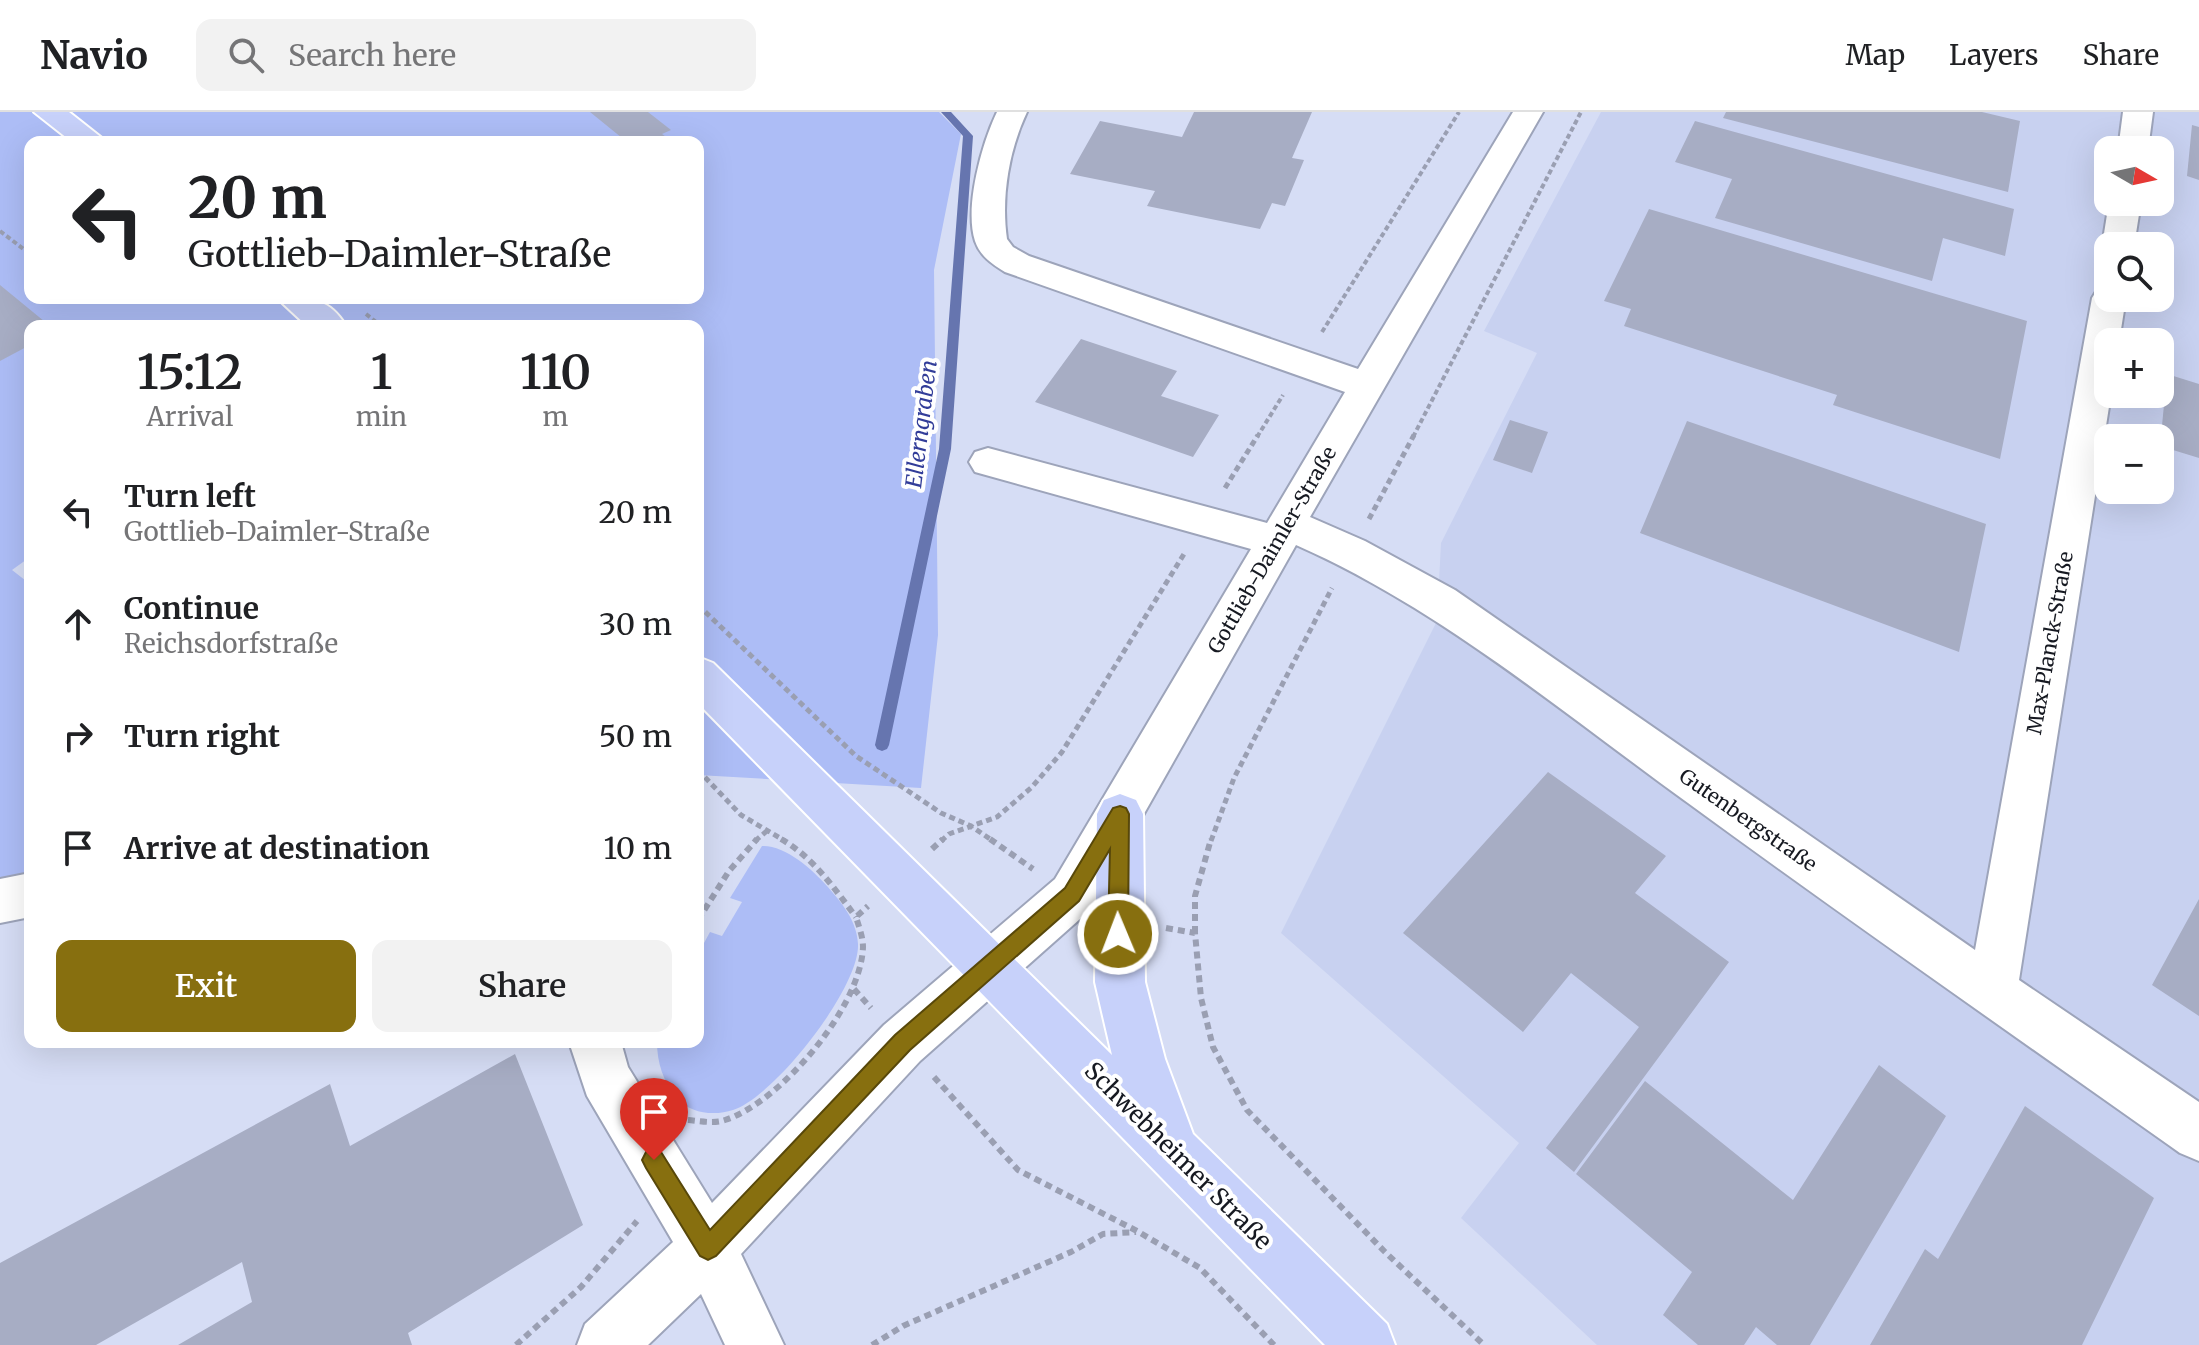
<!DOCTYPE html>
<meta charset="utf-8">
<style>
body{margin:0;font-family:Merriweather,serif;background:#f2f2f2;color:#202124;height:100vh;display:flex;flex-direction:column;font-size:30px;white-space:nowrap}
*{box-sizing:border-box;margin:0}
p{font-size:26px;color:#757577}
.icon{flex:none;width:44px;height:44px;fill:none;stroke:currentColor;stroke-width:2;stroke-linecap:round;stroke-linejoin:round}
.map{position:relative;flex:1;overflow:hidden}
.details{position:absolute;left:24px;top:208px;width:680px;height:728px;display:flex;flex-direction:column;background:#fff;border-radius:16px;box-shadow:0 8px 32px #0002}
.details>*{flex:none}
.top-card{position:absolute;left:24px;top:24px;width:680px;height:168px;border-radius:16px;box-shadow:0 8px 32px #0002;background:#fff;color:#202124;overflow:hidden}
.needle{width:52px;rotate:99deg}
.controls{position:absolute;left:2094px;top:24px;display:grid;gap:16px}
.controls a{display:grid;place-items:center;width:80px;height:80px;border-radius:16px;background:#fff;box-shadow:0 8px 32px #0002;font-size:40px}
.pin{position:absolute;display:grid;place-items:center;width:68px;height:68px;color:#fff;margin:-82px -34px;border-radius:50% 50% 50% 0;rotate:-45deg;box-shadow:0 0 8px #0007}
.pin .icon{rotate:45deg}
.me{position:absolute;width:88px;margin:-44px;rotate:359deg;stroke-linejoin:round;filter:drop-shadow(0 0 6px #0008)}
.turn{display:flex;align-items:center;gap:28px;height:168px;padding:0 32px;font-size:36px}
.turn .icon{width:104px;height:104px;stroke-width:2.5}
.turn b{display:block;font-size:56px;line-height:68px}
.eta{display:flex;justify-content:space-evenly;align-items:center;height:136px;text-align:center}
.eta b{font-size:48px;font-weight:600;line-height:56px}
.primary-button{display:flex;gap:16px;margin-top:auto;padding:16px 32px}
.primary-button a{flex:1;height:92px;border-radius:16px;background:#876f0f;color:#fff;font-size:32px;font-weight:600;line-height:92px;text-align:center}
.primary-button a+a{background:#f2f2f2;color:#202124}
ul{padding:0;list-style:none}
li{display:flex;align-items:center;gap:24px;height:112px;padding:0 32px}
li div{flex:1}
li b{display:block;font-size:30px}
li em{font-style:normal}
header{display:flex;align-items:center;gap:48px;box-sizing:border-box;height:112px;padding:0 40px;background:#fff;border-bottom:2px solid #e0e0e0}
header strong{font-size:38px}
nav{display:flex;gap:44px;margin-inline-start:auto;font-size:28px}
.search{width:560px;height:72px;background:#f2f2f2;display:flex;align-items:center;gap:20px;box-sizing:border-box;padding:0 28px;border-radius:16px;color:#757577;font-size:30px}
.map>svg:first-child{display:block}
.built{fill:#c8d1f0;fill-rule:evenodd}
.green{fill:#adbdf6;fill-rule:evenodd}
.lines{fill:none;stroke-linecap:round;stroke-linejoin:round}
.stream{fill:#6675af;fill-rule:evenodd}
.building{fill:#a7adc4}
.minor-casing{stroke:#9da4ba;stroke-width:4}
.major-casing{stroke:#fff;stroke-width:4}
.path-far2{stroke:#9a9fb2;stroke-width:4;stroke-dasharray:5 3;stroke-linecap:butt}
.path-far1{stroke:#9a9fb2;stroke-width:5;stroke-dasharray:6 4;stroke-linecap:butt}
.path{stroke:#9a9fb2;stroke-width:6;stroke-dasharray:7 5;stroke-linecap:butt}
.minor{fill:#fff;fill-rule:evenodd}
.major{fill:#c7d1fa;fill-rule:evenodd}
.route{fill:#876f0f;stroke:#58480a;stroke-width:2}
.labels{text-anchor:middle;stroke-width:8;stroke-linejoin:round;paint-order:stroke}
.street-label{font-size:20px;fill:#161921;stroke:#fff}
.water-label{font-size:22px;font-style:italic;fill:#323d99;stroke:#fff}
.near-street-label{font-size:24px;fill:#161921;stroke:#fff}
</style>
<header>
<strong>Navio</strong>
<div class="search"><svg class="icon" aria-label="search" viewBox="0 0 24 24"><circle cx="10" cy="10" r="6"/><path d="M15 15l6 6"/></svg>Search here</div>
<nav><a>Map</a><a>Layers</a><a>Share</a></nav>
</header>
<div class="map">
<svg width="2199" height="1233" viewBox="0 0 2199 1233">
<rect width="100%" height="100%" fill="#d6ddf5"/>
<path class="built" d="M1601,0H2199V1233H1597L1461,1106L1519,1031L1281,821L1437,509L1441,431L1537,241L1484,219ZM2108,38H2160V90H2108ZM2108,134H2160V186H2108ZM2108,230H2160V282H2108ZM2108,326H2160V378H2108Z"/>
<path class="green" d="M0,0H939L961,22L934,158L938,523L921,676L698,663V214H30V445L12,458L30,472V774L0,780ZM440,24L446,30H698V186H30V30H431Z
M762,734C785,733 812,757 827,774C842,791 857,809 858,832C860,876 774,985 733,998C715,1004 690,1002 677,986C663,970 657,950 657,930H698V842L710,820L722,824L742,790L730,786Z"/>
<g class="lines">
<path class="stream" d="M941,0H951L973,24L951,337L889,633L887,637L882,639L877,637L875,633L939,337L963,24Z"/>
</g>
<path class="building" d="M590,0H648L671,18L662,22L673,30H627Z
M1194,0H1312L1292,46L1304,48L1285,94L1272,91L1260,117L1147,94L1155,79L1070,62L1100,9L1182,25Z
M1726,0H1982L2020,9L2008,80L1723,6Z
M1695,9L2014,97L2005,144L1943,126L1932,169L1715,106L1732,67L1675,50Z
M2192,13L2199,15V68L2187,64Z
M1649,97L2027,209L2000,347L1833,293L1837,283L1624,214L1631,197L1604,189Z
M0,173L50,214H30V233L0,249Z
M1081,227L1177,259L1161,284L1219,303L1193,345L1035,290Z
M2167,262L2199,272V346L2160,334Z
M1510,308L1548,320L1532,361L1493,348Z
M1687,309L1986,412L1959,540L1640,421Z
M1548,660L1666,744L1635,781L1729,850L1574,1060L1546,1036L1639,915L1571,861L1523,920L1403,821Z
M2199,787V904L2152,873Z
M515,942L583,1113L408,1221L412,1233H178L252,1190L242,1150L96,1233H0V1151L330,972L350,1034Z
M1879,953L1946,1004L1810,1233H1777L1756,1215L1744,1233H1698L1663,1203L1692,1160L1576,1062L1645,969L1793,1088Z
M2025,994L2154,1086L2082,1233H1870L1925,1137L1938,1147Z"/>
<g class="lines">
<defs>
<path id="minor" d="M997,0H1027C1009,38 1001,85 1007,127L1013,135L1029,144L1358,257L1513,0H1543L1310,405L1365,429L1455,478L1975,838L2092,186L2097,178L2108,175V186H2126L2119,230H2108V282H2111L2019,868L2199,990V1049L2180,1041C2016,925 1851,810 1688,691C1562,600 1439,496 1296,433L1089,799L920,949L741,1142L784,1233H725L701,1182L648,1233H577L585,1212L673,1130L587,984L569,930H621L628,955L712,1091L884,913L1055,767L1251,437L975,360L969,350L975,340L988,336L1267,411L1345,280L1005,160C992,152 980,144 975,129C964,95 982,31 997,0Z
M2123,0H2153L2148,38H2118Z
M2109,90H2141L2134,134H2108V142L2102,134Z
M30,761V805L0,811V767Z"/>
<path id="major" d="M34,0H69L107,30H72Z
M277,186C308,186 328,184 346,214H307Z
M698,545L713,551L1112,943L1095,870L1097,702L1104,688L1120,682L1136,688L1143,702L1145,870L1165,947L1193,1022L1387,1212L1395,1233H1325L698,591Z"/>
</defs>
<use href="#minor" class="minor-casing"/>
<use href="#major" class="major-casing"/>
<path class="path-far2" d="M0,119L30,142
M366,202L381,214
M1322,220L1459,0
M1257,325L1283,283
M1413,325L1581,0"/>
<path class="path-far1" d="M1225,376L1258,323
M1369,407L1414,323
M698,493L856,644L941,701L971,714L993,729
M698,658L741,703L785,729
M755,729L768,718
M941,729L949,722L997,705L1032,675L1062,640L1184,442
M1211,729L1234,666L1332,476"/>
<path class="path" d="M781,727C813,745 834,776 856,805
M990,727L1033,757
M932,737L943,727
M698,808L729,759L757,727
M1166,816L1195,821L1201,886L1213,935L1247,998L1385,1140L1484,1233
M1195,821V784L1211,727
M854,877L871,896
M934,965L1018,1058L1137,1119L1200,1156L1274,1233
M688,1008C700,1009 714,1012 725,1008C781,990 861,895 863,835C863,825 859,815 856,805L868,794
M516,1233L581,1175L637,1109
M872,1233L903,1214L1071,1140L1103,1122L1136,1120"/>
<use href="#minor" class="minor"/>
<use href="#major" class="major"/>
</g>
<path class="route" d="M1120,694L1126,696L1129,702L1128,822L1125,829L1118,832L1111,829L1108,822L1110,737L1079,789L910,938L716,1144L708,1148L700,1144L646,1056L642,1048L646,1040L654,1037L661,1040L710,1118L895,923L1065,776L1113,696Z"/>
<g class="labels">
<g class="street-label">
<text transform="translate(1272 438) rotate(-60)" y="7">Gottlieb-Daimler-Straße</text>
<text transform="translate(2050 531) rotate(-80)" y="7">Max-Planck-Straße</text>
<text transform="translate(1748 708) rotate(35)" y="7">Gutenbergstraße</text>
</g>
<g class="water-label">
<text transform="translate(921 312) rotate(-83)" y="8">Ellerngraben</text>
</g>
<g class="near-street-label">
<text transform="translate(1178 1044) rotate(45)" y="8">Schwebheimer Straße</text>
</g>
</g>
</svg>
<div class="controls">
<a><svg class="needle" viewBox="-14 -14 28 28"><path d="M0-13l5 13h-10z" fill="#e53935"/><path d="M0 13l5-13h-10z" fill="#757577"/></svg></a>
<a><svg class="icon" aria-label="search" viewBox="0 0 24 24"><circle cx="10" cy="10" r="6"/><path d="M15 15l6 6"/></svg></a>
<a>+</a>
<a>−</a>
</div>
<div class="pin" style="left:654px;top:1048px;background:#d93025"><svg class="icon" aria-label="arrive" viewBox="0 0 24 24"><path d="M6 21V4h12l-3 4 3 4H6"/></svg></div>
<svg class="me" style="left:1118px;top:822px" viewBox="-20 -20 40 40"><circle r="17" fill="#876f0f" stroke="#fff" stroke-width="3"/><path d="M0-11L8 9 0 5-8 9z" fill="#fff"/></svg>
<div class="top-card">
<div class="turn"><svg class="icon" aria-label="left" viewBox="0 0 24 24"><path d="M17 20v-9H6M10 6l-5 5 5 5"/></svg><div><b>20 m</b>Gottlieb-Daimler-Straße</div></div>
</div>
<section class="details">
<div class="eta">
<div><b>15:12</b><p>Arrival</p></div>
<div><b>1</b><p>min</p></div>
<div><b>110</b><p>m</p></div>
</div>
<ul>
<li><svg class="icon" aria-label="left" viewBox="0 0 24 24"><path d="M17 20v-9H6M10 6l-5 5 5 5"/></svg><div><b>Turn left</b><p>Gottlieb-Daimler-Straße</p></div><em>20 m</em></li>
<li><svg class="icon" aria-label="ahead" viewBox="0 0 24 24"><path d="M12 20V5M6 11l6-6 6 6"/></svg><div><b>Continue</b><p>Reichsdorfstraße</p></div><em>30 m</em></li>
<li><svg class="icon" aria-label="right" viewBox="0 0 24 24"><path d="M7 20v-9h11M14 6l5 5-5 5"/></svg><div><b>Turn right</b></div><em>50 m</em></li>
<li><svg class="icon" aria-label="arrive" viewBox="0 0 24 24"><path d="M6 21V4h12l-3 4 3 4H6"/></svg><div><b>Arrive at destination</b></div><em>10 m</em></li>
</ul>
<div class="primary-button"><a>Exit</a><a>Share</a></div>
</section>
</div>
